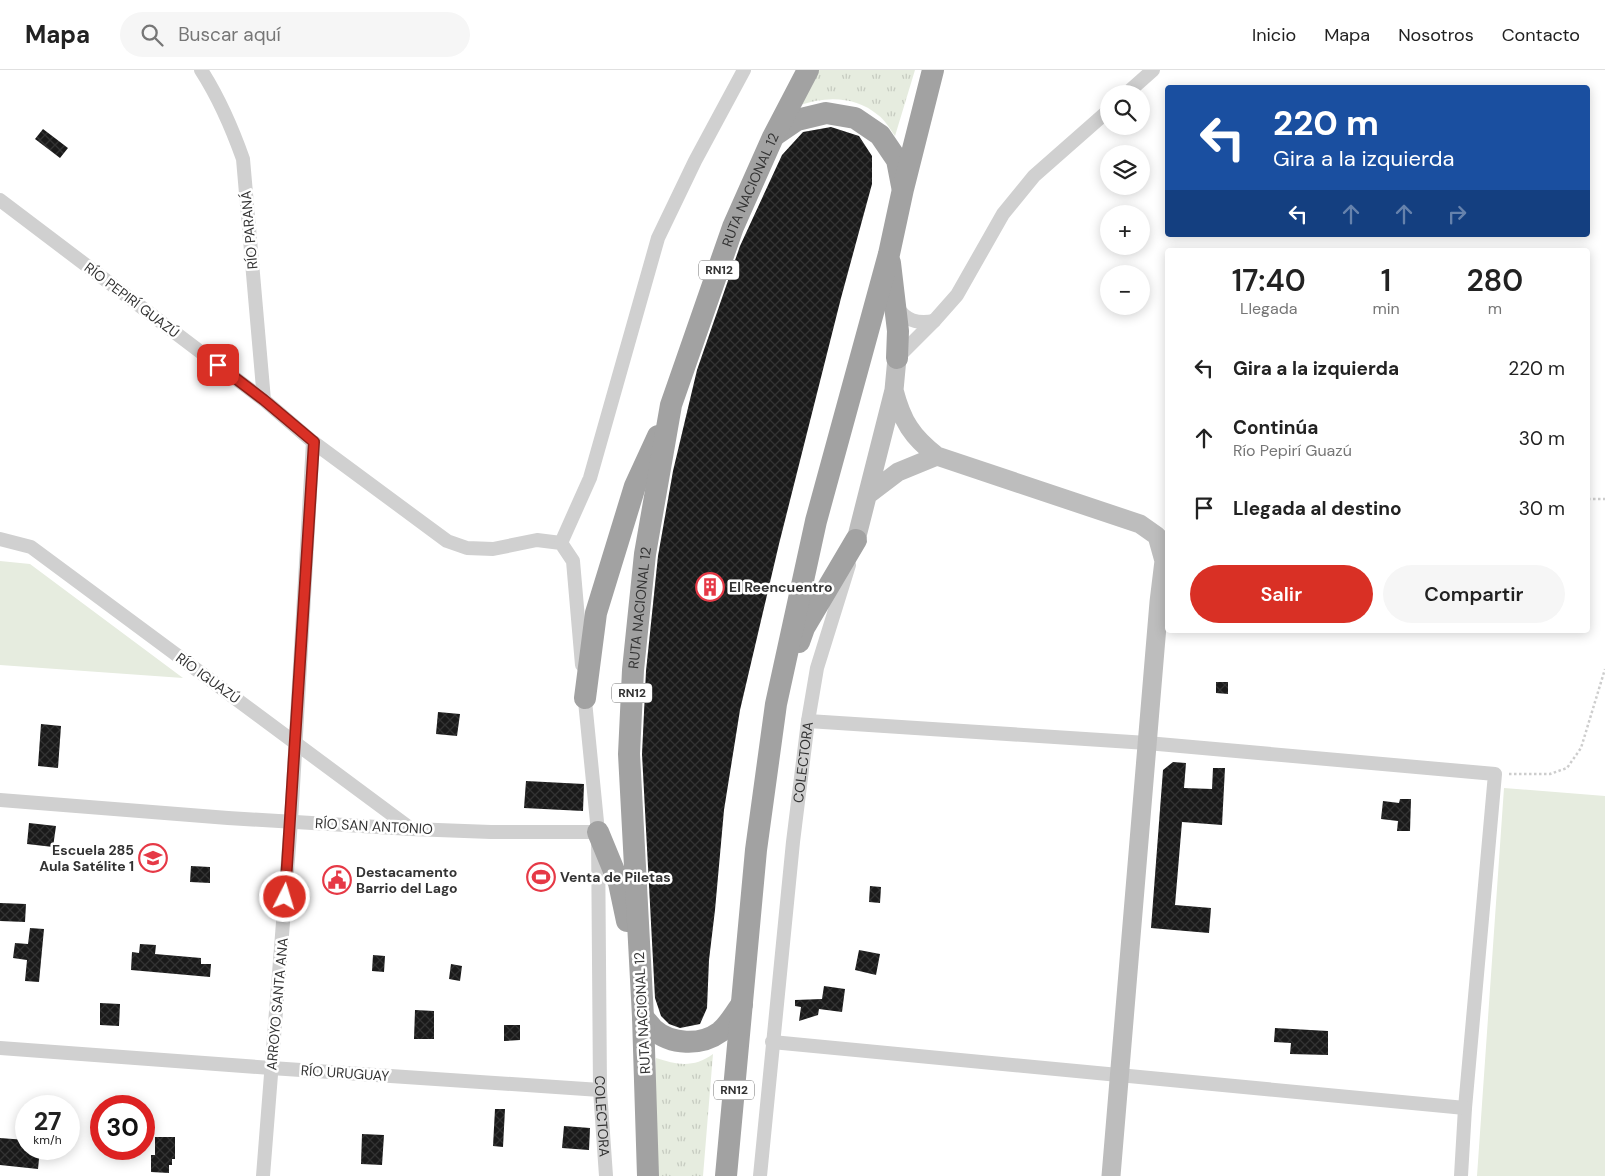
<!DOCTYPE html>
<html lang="es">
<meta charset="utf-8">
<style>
body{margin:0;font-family:"DM Sans",sans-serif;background:#f6f6f6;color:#222;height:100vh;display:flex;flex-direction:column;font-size:19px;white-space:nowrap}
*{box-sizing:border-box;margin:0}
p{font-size:16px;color:#767676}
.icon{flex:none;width:28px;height:28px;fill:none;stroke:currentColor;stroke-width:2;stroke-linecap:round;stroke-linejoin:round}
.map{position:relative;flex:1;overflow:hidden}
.details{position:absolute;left:1165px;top:178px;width:425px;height:385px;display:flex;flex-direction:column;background:#fff;border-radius:5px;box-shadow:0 2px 12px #0003}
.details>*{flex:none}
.banner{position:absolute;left:1165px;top:15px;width:425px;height:152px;border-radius:5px;box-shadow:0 2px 12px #0003;background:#1a4fa0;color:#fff;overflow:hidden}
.fabs{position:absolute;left:1100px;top:15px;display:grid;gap:10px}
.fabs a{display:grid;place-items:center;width:50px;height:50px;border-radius:50%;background:#fff;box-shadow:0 2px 12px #0003;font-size:25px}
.speed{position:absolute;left:15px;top:1025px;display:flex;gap:10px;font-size:25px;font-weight:700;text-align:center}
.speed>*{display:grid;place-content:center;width:65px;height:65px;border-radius:50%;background:#fff;box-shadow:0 2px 12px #0003;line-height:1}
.speed small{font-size:12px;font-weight:400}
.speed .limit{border:8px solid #d22;background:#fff;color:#111}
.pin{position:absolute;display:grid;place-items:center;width:42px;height:42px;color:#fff;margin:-21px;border-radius:10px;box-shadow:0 2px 8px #0006}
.me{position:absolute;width:55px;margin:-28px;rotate:5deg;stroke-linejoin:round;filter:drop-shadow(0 0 4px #0008)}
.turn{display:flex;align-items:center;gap:18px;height:105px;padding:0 25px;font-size:22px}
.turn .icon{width:65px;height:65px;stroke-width:2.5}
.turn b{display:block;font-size:35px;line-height:42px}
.lanes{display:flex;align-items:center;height:48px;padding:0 25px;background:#0003;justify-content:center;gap:25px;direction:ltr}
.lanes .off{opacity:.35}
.eta{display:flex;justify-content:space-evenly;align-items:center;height:85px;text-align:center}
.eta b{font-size:30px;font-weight:600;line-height:35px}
.button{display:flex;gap:10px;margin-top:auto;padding:10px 25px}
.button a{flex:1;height:58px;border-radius:30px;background:#d93025;color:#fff;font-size:20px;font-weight:600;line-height:58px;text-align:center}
.button a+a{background:#f6f6f6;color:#222}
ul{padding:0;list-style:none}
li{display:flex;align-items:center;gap:15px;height:70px;padding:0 25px}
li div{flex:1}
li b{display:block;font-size:19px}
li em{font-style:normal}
header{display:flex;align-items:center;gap:30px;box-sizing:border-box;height:70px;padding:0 25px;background:#fff;border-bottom:1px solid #e0e0e0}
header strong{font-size:24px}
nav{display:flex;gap:28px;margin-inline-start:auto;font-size:18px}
.search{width:350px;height:45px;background:#f6f6f6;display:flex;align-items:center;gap:12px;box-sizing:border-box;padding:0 18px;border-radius:28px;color:#767676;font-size:19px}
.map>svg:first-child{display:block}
.grass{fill:url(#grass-tufts)}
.green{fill:#e6ecdf}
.building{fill:url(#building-cross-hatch)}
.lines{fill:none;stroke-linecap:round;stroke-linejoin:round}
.path{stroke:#cdcdcd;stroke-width:2.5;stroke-dasharray:2.5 2.5;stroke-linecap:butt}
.minor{stroke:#d0d0d0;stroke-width:14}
.secondary{stroke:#bdbdbd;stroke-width:19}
.trunk{stroke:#a2a2a2;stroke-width:22}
.route-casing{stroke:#8d1f18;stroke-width:12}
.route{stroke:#d93025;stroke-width:9}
.labels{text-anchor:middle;stroke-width:5;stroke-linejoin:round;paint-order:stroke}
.shield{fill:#fff;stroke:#707070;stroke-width:1}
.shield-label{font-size:12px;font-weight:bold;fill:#333}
.street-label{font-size:14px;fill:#333;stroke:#fff}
.poi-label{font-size:14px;font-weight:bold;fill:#333;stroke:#fff;text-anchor:start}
</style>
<header>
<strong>Mapa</strong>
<div class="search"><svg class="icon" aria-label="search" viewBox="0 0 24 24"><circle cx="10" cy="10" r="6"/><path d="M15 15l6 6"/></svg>Buscar aquí</div>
<nav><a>Inicio</a><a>Mapa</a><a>Nosotros</a><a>Contacto</a></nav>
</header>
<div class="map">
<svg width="1605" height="1106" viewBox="0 0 1605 1106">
<defs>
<pattern id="grass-tufts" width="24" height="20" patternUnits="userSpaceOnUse" patternTransform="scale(1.25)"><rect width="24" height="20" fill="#e6ecdf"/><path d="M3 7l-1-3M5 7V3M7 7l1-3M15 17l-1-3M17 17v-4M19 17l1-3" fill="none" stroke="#c6cbc0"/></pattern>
<pattern id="building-cross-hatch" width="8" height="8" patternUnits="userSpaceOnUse" patternTransform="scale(1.25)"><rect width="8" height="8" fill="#1a1a1a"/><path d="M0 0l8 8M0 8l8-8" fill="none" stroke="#333"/></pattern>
</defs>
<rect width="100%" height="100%" fill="#fff"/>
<path class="grass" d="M818,0H915L895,66C890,59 885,50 878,45C856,26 826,26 800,35Z
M713,984L703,1106H655L653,1061L656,988C677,995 694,998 713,984Z"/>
<path class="green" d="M0,491L30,494L183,608L0,595Z
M1504,718L1605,726V1106H1477Z"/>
<path class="building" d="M831,57L859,66L872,86V114L841,228L779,474L740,640L724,740L715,840L709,890L707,938L700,954L680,958L669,954L661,946L655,928L642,684L646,601L658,486L673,401L697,300L740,176L782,85L803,62Z
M43,59L68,78L60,88L35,69Z
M1216,612H1228V624L1216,623Z
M438,642L460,644L457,666L436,664Z
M41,654L61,656L58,698L38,696Z
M1173,692L1186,693L1184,718L1212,719L1213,698H1225L1222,755L1182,752L1175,835L1211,838L1209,863L1151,858L1163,700Z
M526,711L584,714L583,741L524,738Z
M1400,729H1411L1410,761H1397L1398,751L1381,749L1383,731L1399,733Z
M29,753L56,756L53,777L27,774Z
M191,796L210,797V813L190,812Z
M870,816L881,817L880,833L869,832Z
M0,833L26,834L25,852L0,851Z
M30,858L44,859L39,912L25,911L27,890L13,888L15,873L28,874Z
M140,874L156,875L155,884L201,888V894H211L210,907L131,900L132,882L139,883Z
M859,880L880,884L876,905L855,900Z
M373,885L385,886L384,902L372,901Z
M451,894L462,896L460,911L449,909Z
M824,916L845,919L842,942L819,939L818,945L799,951L801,937L795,936V930L822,929Z
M100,933L120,934L119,956L100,955Z
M415,940L434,941V969H414Z
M504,955H520V970L504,971Z
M1275,958L1328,961V985L1290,984L1291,973L1274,972Z
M495,1039H505L503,1077L493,1076Z
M564,1056L590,1058L589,1080L562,1078Z
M362,1064L384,1065L382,1095L361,1094Z
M155,1067H175V1089H172V1095H169V1103L151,1102V1085H155Z
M0,1068L26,1070V1079H40L38,1099L0,1095Z"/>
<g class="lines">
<path class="path" d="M1588,429H1605
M1509,704H1550L1567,698L1581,678L1605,599"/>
<g class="minor">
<path d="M201,0C219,28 232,58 243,89L264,330"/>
<path d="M1126,24L1153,0"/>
<path d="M0,130L264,330L313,372L447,471L467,478L493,479L537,470L561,473L573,491L582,595"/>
<path d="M897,236C905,251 918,254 934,251"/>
<path d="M897,288L934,251L957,225L1003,144L1034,106L1109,40"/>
<path d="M0,469L31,477L410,758"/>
<path d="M561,473L590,408L658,168L695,91L744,0"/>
<path id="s1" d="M584,621L598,762L600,1020L606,1106"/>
<path d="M808,651L1147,673L1495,704L1465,1038L1461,1106"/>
<path d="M0,730L228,748L411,759L491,762H598"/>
<path d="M772,972L1465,1038"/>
<path d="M0,978L271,998L600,1020"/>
<path d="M263,1106L291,751L313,372"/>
<path id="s2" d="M760,1106L793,772L808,651L817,598L849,495"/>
</g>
<path class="secondary" d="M894,320C902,351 912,367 937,386L1140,454L1157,466L1164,491L1159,532L1111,1106
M869,424L898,402L937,386
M856,470L894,320L897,288"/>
<g class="trunk">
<path d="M775,65L797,50L826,43L855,48L880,65L897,90L902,116"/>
<path d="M890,193L898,261L897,288"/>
<path d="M799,572L804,558L856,470"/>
<path d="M585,628L596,543L635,416L658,366"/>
<path d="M598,762L619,813L627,851"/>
<path d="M643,947C646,951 650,955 653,959C671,975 701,976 720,962C729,955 735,943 742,934"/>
<path id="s3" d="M648,1106L643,947L629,684L633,600L645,484L671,335L733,157L773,67L808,0"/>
<path d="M726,1106L756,780L776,634L816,451L889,184L903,119L933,0"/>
</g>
</g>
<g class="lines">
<defs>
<path id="route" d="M218,295L264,330L314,372L285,827"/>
</defs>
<use href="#route" class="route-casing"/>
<use href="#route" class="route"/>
</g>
<defs>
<symbol id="building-ring" viewBox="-11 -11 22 22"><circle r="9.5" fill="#fff" stroke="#e63946" stroke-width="1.5"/><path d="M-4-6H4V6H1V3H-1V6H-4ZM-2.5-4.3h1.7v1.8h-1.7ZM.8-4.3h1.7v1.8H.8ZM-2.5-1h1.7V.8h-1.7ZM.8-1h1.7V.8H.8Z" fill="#e63946"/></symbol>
<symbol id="school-ring" viewBox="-11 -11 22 22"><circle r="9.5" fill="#fff" stroke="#e63946" stroke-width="1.5"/><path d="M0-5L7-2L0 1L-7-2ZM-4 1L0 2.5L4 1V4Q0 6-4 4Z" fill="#e63946"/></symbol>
<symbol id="stadium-ring" viewBox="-11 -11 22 22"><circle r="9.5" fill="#fff" stroke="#e63946" stroke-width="1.5"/><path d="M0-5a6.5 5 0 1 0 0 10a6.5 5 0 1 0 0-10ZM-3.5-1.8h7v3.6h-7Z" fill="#e63946"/></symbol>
<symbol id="civic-ring" viewBox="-11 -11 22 22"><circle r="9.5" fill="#fff" stroke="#e63946" stroke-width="1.5"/><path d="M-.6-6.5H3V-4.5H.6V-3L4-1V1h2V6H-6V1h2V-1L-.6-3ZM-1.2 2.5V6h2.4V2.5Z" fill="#e63946"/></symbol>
</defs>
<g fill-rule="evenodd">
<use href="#building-ring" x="694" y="501" width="32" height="32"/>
<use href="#school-ring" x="137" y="772" width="32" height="32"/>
<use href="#stadium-ring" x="525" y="791" width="32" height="32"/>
<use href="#civic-ring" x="321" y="794" width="32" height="32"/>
</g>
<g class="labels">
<g class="shield">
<rect x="699" y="190.5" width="40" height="19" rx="4"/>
<rect x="612" y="613.5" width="40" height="19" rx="4"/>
<rect x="714" y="1010.5" width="40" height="19" rx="4"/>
</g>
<g class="shield-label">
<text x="719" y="204">RN12</text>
<text x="632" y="627">RN12</text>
<text x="734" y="1024">RN12</text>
</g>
<g class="street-label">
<text dy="5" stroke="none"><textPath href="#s3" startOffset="1004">RUTA NACIONAL 12</textPath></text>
<text transform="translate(249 160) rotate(-95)" y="5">RÍO PARANÁ</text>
<text transform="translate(132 230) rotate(37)" y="5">RÍO PEPIRÍ GUAZÚ</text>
<text dy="5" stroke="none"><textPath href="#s3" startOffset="569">RUTA NACIONAL 12</textPath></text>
<text transform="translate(208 608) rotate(36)" y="5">RÍO IGUAZÚ</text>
<text dy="5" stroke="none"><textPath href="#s2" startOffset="416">COLECTORA</textPath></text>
<text transform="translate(374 756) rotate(3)" y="5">RÍO SAN ANTONIO</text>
<text transform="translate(277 934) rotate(-85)" y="5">ARROYO SANTA ANA</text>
<text transform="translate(642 943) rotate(-93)" y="5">RUTA NACIONAL 12</text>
<text transform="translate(345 1003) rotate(4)" y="5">RÍO URUGUAY</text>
<text dy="5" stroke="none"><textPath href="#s1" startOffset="426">COLECTORA</textPath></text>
</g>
<g class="poi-label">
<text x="729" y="522">El Reencuentro</text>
<text x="134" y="785" text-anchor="end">Escuela 285<tspan x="134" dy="16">Aula Satélite 1</tspan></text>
<text x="356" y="807">Destacamento<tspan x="356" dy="16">Barrio del Lago</tspan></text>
<text x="560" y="812">Venta de Piletas</text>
</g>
</g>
</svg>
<div class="fabs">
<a><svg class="icon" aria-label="search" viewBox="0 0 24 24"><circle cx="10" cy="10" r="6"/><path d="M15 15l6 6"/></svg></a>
<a><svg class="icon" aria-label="layers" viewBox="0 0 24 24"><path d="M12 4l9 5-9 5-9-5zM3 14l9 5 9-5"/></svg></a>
<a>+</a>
<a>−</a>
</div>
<div class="speed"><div>27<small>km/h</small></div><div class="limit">30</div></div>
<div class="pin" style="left:218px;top:295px;background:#d93025"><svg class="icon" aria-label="arrive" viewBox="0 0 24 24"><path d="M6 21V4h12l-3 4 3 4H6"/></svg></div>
<svg class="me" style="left:285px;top:827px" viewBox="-20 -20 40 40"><circle r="17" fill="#d93025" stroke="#fff" stroke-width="3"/><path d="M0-11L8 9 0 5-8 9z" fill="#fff"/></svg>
<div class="banner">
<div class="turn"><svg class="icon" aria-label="left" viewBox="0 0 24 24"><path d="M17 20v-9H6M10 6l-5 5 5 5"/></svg><div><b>220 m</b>Gira a la izquierda</div></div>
<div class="lanes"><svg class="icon" aria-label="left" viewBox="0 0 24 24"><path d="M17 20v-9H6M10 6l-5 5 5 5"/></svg><svg class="icon off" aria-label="ahead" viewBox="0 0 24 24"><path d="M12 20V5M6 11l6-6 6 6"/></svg><svg class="icon off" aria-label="ahead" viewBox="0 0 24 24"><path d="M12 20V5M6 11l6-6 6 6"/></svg><svg class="icon off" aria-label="right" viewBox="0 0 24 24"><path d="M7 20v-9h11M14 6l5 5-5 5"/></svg></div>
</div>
<section class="details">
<div class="eta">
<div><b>17:40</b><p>Llegada</p></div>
<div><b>1</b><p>min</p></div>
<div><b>280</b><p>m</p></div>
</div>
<ul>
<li><svg class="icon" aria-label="left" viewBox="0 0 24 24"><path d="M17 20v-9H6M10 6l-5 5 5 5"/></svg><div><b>Gira a la izquierda</b></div><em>220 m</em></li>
<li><svg class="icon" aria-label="ahead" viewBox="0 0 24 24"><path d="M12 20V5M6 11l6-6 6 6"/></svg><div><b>Continúa</b><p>Río Pepirí Guazú</p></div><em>30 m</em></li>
<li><svg class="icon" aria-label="arrive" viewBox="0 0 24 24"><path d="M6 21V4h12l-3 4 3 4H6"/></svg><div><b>Llegada al destino</b></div><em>30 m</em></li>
</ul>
<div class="button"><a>Salir</a><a>Compartir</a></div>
</section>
</div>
